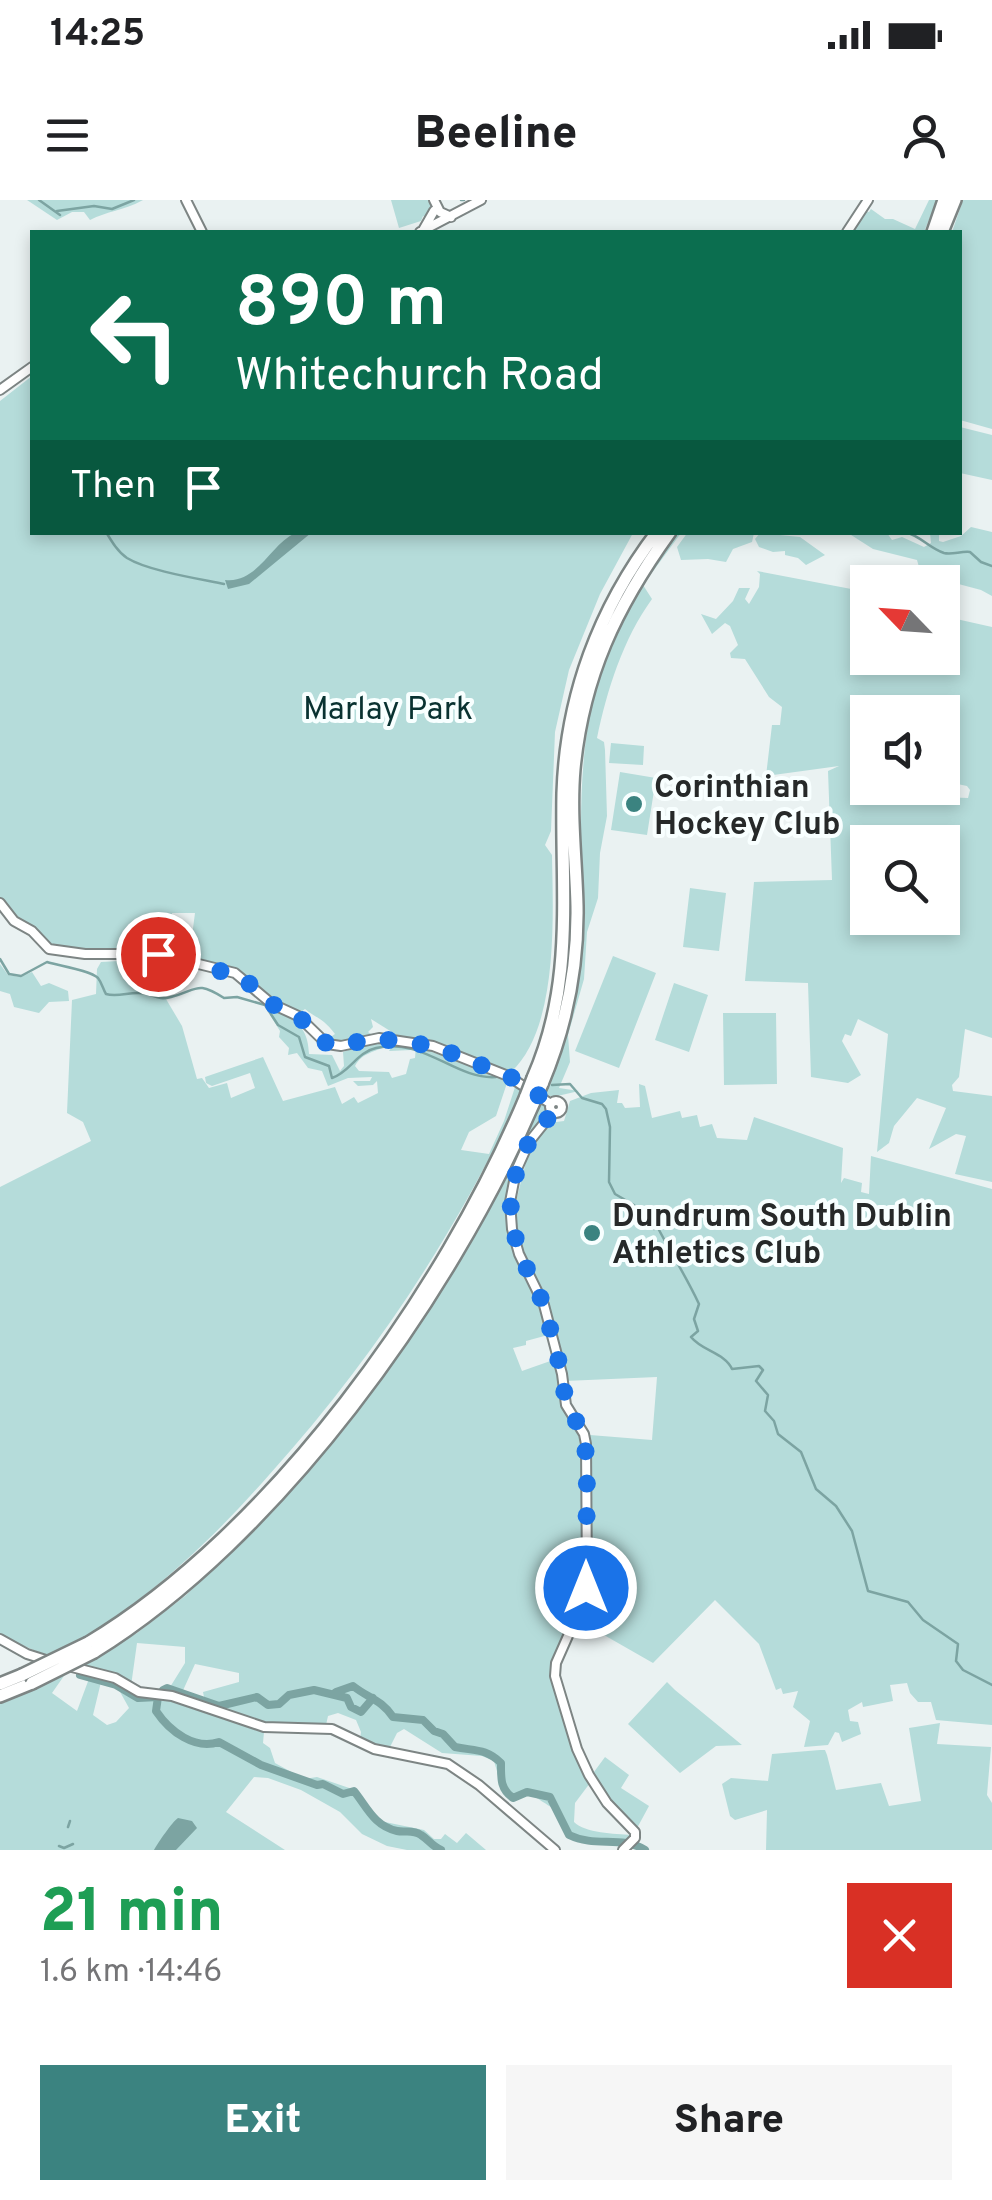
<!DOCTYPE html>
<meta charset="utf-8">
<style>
body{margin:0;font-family:Overpass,sans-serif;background:#f6f6f6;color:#202124;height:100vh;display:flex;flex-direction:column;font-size:38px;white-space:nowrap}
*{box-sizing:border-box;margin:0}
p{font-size:32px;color:#757577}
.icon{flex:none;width:55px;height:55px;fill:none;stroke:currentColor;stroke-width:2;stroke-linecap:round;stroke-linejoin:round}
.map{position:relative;height:1650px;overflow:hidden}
.panel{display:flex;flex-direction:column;background:#fff;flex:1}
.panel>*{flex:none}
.guide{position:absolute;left:30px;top:30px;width:932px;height:305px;border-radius:0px;box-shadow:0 5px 15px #0003;background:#0b6e4f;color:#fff;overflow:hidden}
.needle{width:65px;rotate:295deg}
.controls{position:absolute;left:850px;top:365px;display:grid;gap:20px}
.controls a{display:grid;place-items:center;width:110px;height:110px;border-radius:0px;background:#fff;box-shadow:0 5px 15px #0003;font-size:50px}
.pin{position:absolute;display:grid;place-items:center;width:85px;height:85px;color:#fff;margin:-42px;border:5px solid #fff;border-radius:50%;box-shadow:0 2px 10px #0007}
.me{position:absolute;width:110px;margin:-55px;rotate:0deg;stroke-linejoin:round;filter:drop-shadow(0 0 8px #0008)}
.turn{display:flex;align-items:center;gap:35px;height:210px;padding:0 40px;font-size:45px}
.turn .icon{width:130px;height:130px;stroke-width:2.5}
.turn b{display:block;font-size:70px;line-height:85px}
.then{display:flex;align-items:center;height:95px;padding:0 40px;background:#0003;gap:20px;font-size:38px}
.round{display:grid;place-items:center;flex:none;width:105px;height:105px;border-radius:0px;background:#f6f6f6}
.head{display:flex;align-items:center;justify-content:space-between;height:170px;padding:0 40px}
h1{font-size:60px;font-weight:800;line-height:75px;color:#1e9e55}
.action{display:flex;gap:20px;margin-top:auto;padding:20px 40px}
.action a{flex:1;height:115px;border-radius:0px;background:#3b8380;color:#fff;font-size:40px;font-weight:800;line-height:115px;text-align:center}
.action a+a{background:#f6f6f6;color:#202124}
.status{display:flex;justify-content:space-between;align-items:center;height:70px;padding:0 50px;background:#fff;direction:ltr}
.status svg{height:28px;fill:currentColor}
header{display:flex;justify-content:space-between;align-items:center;height:130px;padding:0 40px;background:#fff;font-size:45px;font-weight:800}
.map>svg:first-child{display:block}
.green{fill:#b5dcda;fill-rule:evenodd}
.water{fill:#7ca4a2}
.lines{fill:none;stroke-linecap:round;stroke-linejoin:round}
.stream{stroke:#7ca4a2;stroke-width:2.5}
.river{stroke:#7ca4a2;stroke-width:8}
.secondary-casing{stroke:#7d8584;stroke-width:12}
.highway-casing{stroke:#7d8584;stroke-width:16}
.secondary{stroke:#fff;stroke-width:8}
.highway{stroke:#fff;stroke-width:11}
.highway-bridge-casing{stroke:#7d8584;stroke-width:16;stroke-linecap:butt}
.highway-bridge{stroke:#fff;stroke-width:11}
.route{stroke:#1a73e8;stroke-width:18;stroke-dasharray:0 32.4}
.poi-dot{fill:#3b8380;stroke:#f8ffff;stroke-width:4}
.labels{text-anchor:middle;stroke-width:8;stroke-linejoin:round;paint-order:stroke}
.park-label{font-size:32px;fill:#093231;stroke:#f8ffff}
.poi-label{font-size:32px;font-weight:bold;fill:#262929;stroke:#f8ffff;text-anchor:start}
</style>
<div class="status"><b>14:25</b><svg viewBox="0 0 49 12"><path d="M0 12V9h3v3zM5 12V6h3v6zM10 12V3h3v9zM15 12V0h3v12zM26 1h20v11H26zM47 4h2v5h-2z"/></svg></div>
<header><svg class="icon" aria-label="menu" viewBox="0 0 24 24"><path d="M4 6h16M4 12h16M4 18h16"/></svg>Beeline<svg class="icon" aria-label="person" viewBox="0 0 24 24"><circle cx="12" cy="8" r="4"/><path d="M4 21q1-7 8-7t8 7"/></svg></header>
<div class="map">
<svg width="992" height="1650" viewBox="0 0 992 1650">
<rect width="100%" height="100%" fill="#eaf2f2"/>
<path class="green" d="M27,0H143C123,11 107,11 90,20L84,12H72L57,20Z
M391,0H432L427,18L423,16L421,21L399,28Z
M929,0H937L924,32H850L865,11L869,12L871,9L885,19H893L915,29Z
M963,0H992V229L960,220V32H952Z
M32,176V332L633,333L600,394L569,470L555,532L551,631L545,645L552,655C553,715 559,828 511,872L426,839H403L371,819L373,827L368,832L374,836L335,844L326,840L335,834C322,817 317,819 305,809L298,814L271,801L237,771L189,759L195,713H172L167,754H102L48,746C33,728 13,718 0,699V201Z
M960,227L992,235V280L960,273Z
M971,327L992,332V396L981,390L921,374L917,360L873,349L848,333H887L892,340L902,337L924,347L931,343L930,333H939V341L943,342L961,336Z
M688,332H754V333L752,342L733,349L726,362L708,359L681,360L677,347Z
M677,333H681L643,385L652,399C623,439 607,490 597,538L604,542L605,550L607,616L600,653L598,698L587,732L584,779L568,835L570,862L559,888L579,891L553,897L544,894C555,849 576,808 581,761C586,720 581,679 581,638C580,515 598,433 677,333Z
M760,333L800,337L825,355L806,365L798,358L785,355V351L773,352L759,347L755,339Z
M757,371L867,392L868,458H942L943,416L992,427V838L965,829L959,877L952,885L953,891L992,896V982L955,974L966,936L956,934L929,949L946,908L917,898L894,926L889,943L877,952L888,834L858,819L851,836L845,834L842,841L861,875L848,883L811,877L808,783L745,781L754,682L832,680L828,571L839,566L766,576L772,525H780L782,507L769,497L745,459L731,458L730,453L738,445L730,426L725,423L712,434L701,414L716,419L733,401L739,388H750L745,399L749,404L759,387L760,374ZM868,512H942L943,581L967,586L970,590L968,598L891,595V588H901H868ZM868,642H942V718H868Z
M611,543L644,546L643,565L609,563Z
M620,572L656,578L647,635L611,630Z
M690,688L726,693L719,751L683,747Z
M613,756L656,773L619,868L575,851Z
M157,759L168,760L163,794L182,826L197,879L202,878L209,888L227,883L231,898L255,888L250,873L212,886L206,883L205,877L263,857L283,901L335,887L342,904L354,897L358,903L378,893L377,881L373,885L358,886L353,881H370L372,877L348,878L328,886L322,871L308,868L297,853L288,855L289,848L279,837L280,831L270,815L273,808C297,820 308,828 309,854L332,855L340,871L344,866L343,852L374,841L411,846V850L389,851L391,848L387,846C374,852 362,853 355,866L359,871L389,872L392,878L406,874L410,859L415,858L416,846L508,880L496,916L469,932L461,950L489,954L504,921L516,884L523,889C457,1032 375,1157 269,1275C205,1348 133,1414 49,1457L0,1435V987L91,941L83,922L67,913L72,800L96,794L97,769L101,762Z
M0,764L8,775L20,777L32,772L41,786L49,783L68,791L69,801L49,802L39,813L14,807L10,794L0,791Z
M674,783L708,795L689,852L655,840Z
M723,813H776L777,884L724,885Z
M639,884L645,886L652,918L680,911L682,918L697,915L700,927L712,924L717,938L747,940L754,917L843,948L841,983L844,978L862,983L861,992L869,994L871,956L992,989V1525L936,1520L931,1502H918L910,1493L907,1483L890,1485L893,1501L863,1507L862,1502L848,1510L850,1521L858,1522L861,1534L842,1542L839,1533L835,1532L828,1545L804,1547L810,1521L793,1507L798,1491L783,1494L781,1488L776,1490L759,1444L715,1400L653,1463L583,1423L590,1235L652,1240L657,1177L565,1181L550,1108L517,1042L513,1013L529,950L549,923L564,921L570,901L591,893L619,890L617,903H622L625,908L640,907Z
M541,900L547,905L548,913L524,948L509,1025L541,1104L548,1135L526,1141V1145L513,1148L522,1171L556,1159L582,1238L585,1260L584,1388L575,1414L552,1462L551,1475L590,1583L575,1603L574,1622C585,1633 615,1634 631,1635L621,1647C605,1642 586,1647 572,1638C559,1630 565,1619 555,1610C551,1607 533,1595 527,1593L516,1600L503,1592L494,1561L482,1556L442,1553L404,1529L397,1533L389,1549L376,1547L360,1540L361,1532L356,1520L338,1513L328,1516L326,1525L261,1523L227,1511L228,1503L220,1504L204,1497L203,1492L239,1482V1473L195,1464L180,1497L167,1492L185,1463V1447L137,1443L131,1486L77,1467L137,1433L185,1396L271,1312L320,1255L472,1036L516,956Z
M66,1473L52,1493L77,1511L90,1476L101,1482L93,1515L107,1525L116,1522L129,1508L119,1490L122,1486C142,1498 147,1494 167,1498C201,1504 234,1518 264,1532L263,1543L270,1548L275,1563L304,1579L317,1577L358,1591L380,1621L424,1630L434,1639H441L445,1634L457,1643L466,1633L486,1650H407L387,1646L362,1634L340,1612L301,1590L268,1578L254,1577L226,1612L285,1650H0V1502Z
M667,1482L675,1490L742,1545L716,1546L680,1573L628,1524Z
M940,1523L937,1544L991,1547L987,1595L992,1603V1650H766L767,1610L735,1620L730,1616L722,1584L731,1578L768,1581L772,1554L820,1550H825L827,1555L836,1590L881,1583L889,1606L921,1601L909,1528Z
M605,1557L629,1575L621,1588L649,1606L636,1630L613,1607L591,1576Z"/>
<path class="water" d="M295,333H311L249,384L228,389L225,380C257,384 271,344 295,333Z
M178,1618L192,1621L197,1628L176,1650H154C158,1643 172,1622 178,1618Z"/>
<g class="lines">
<path class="stream" d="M39,0L60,15
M461,0H464
M57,11L94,6L112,9L134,0
M106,332C112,342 118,352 127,358C148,371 200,379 224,384
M880,332H892
M905,332C921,336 929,348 944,353C952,355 961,351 970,352L981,362L992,366
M0,759L9,774L21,776L47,762C60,766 90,770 98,778C102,783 103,789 106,794C119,798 133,790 147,794C157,797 160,800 171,797C198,790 196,780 224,798L237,797L265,805L278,825L299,837L305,857L329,866L332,878C350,872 357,852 376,848C424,837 455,880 496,877
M552,885L570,884L582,898L602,904L606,909L610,927L609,982L615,994L634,1005L654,1029
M658,1028C672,1055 686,1076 699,1104L694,1119L698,1131L691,1137C702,1151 725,1153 732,1169L759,1166L763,1170L756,1181L768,1195L765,1211L774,1221L778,1234L801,1252L816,1289L836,1306L852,1331L868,1391L908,1402L923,1420L958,1444L956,1461L963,1470L992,1485
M68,1627L70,1621
M59,1646L64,1648L73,1644"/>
<path class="river" d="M80,1475L116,1485L138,1498L158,1497L163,1490L167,1488L219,1506L257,1497L268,1505L279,1504L289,1495L314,1490L347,1498L351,1507L361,1512L373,1498
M336,1492L353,1486C368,1498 382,1500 393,1517L423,1520L434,1531L443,1534L455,1547C474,1551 486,1548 501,1563C501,1578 500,1589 513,1598L527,1592L550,1597L569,1635C596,1648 621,1635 645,1650
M158,1497L156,1511C170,1532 195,1550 219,1542L261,1565L317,1585L323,1584L343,1594L354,1591C367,1607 374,1626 397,1631C405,1633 412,1629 421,1635C429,1640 432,1646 441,1650"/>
<defs>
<path id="secondary" d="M186,0L202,32
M434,0L440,12L451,17
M420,32L481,0
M422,32L434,11
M847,32L868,0
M0,190L32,167
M0,703L14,721L32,731L49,749L85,754H158L235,773L272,804L298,816L327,844L341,846L379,838L433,846L508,876L551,904
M550 907a6 6 0 1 1 12 0a6 6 0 1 1-12 0Z
M553,912L529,942L516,971L510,1002L512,1029L519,1054L544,1105L562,1174L566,1205L584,1234L586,1244L587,1382L583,1402L556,1463L555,1476L577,1549L589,1575L607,1603L635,1632V1638L623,1650
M0,1439L27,1454L49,1461
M68,1466L115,1478L139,1492L172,1496L264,1527L332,1529L374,1549L448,1564L479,1585L555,1650"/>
<path id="highway" d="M933,32L944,0
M942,32L955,0
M533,878C575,782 561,694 563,593C566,497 599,408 657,332
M542,884C566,827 578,768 577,706C576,661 570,614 574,569C583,476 616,407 670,332
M88,1443C273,1332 444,1093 526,896
M94,1452C277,1339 450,1098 534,902
M0,1484L22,1475
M0,1496L32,1483"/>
</defs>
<use href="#secondary" class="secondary-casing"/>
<use href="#highway" class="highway-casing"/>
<use href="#secondary" class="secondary"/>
<use href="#highway" class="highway"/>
<defs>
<path id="highway-bridge" d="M526,896L533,878
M534,902L542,884
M22,1475L88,1443
M32,1483L94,1452"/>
</defs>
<use href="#highway-bridge" class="highway-bridge-casing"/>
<use href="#highway-bridge" class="highway-bridge"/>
</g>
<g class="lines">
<path class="route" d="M158,754L242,777L272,804L298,816L327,844L341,846L373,838L434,846L515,879L551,904L553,912L529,942L519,963L512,989L510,1018L520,1054L544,1105L562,1174L566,1205L584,1234L587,1268L586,1388"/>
</g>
<g class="poi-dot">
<circle cx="634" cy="604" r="10"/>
<circle cx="592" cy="1033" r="10"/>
</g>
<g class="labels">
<g class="park-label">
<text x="388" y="519">Marlay Park</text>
</g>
<g class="poi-label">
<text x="654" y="597">Corinthian<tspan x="654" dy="37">Hockey Club</tspan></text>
<text x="612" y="1026">Dundrum South Dublin<tspan x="612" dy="37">Athletics Club</tspan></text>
</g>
</g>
</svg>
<div class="controls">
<a><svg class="needle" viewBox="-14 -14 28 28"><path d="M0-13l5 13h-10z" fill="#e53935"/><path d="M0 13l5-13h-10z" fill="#757577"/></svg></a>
<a><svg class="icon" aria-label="sound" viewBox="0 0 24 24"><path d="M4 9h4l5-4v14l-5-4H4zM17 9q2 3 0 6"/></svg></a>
<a><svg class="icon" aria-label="search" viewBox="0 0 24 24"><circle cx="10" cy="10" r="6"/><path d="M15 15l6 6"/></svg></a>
</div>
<div class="pin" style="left:158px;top:754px;background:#d93025"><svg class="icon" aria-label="arrive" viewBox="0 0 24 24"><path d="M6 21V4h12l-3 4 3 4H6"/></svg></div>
<svg class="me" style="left:586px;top:1388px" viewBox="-20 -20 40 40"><circle r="17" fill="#1a73e8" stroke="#fff" stroke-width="3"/><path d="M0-11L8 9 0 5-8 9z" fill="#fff"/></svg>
<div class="guide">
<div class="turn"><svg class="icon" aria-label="left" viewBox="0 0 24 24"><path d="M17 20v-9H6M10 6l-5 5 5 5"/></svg><div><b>890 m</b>Whitechurch Road</div></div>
<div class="then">Then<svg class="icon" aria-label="arrive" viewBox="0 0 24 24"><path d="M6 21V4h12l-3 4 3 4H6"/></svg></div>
</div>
</div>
<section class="panel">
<div class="head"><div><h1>21 min</h1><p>1.6 km · 14:46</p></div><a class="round" style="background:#d93025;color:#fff"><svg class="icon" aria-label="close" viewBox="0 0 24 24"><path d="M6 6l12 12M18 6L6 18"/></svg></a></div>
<div class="action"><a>Exit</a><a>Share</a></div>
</section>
